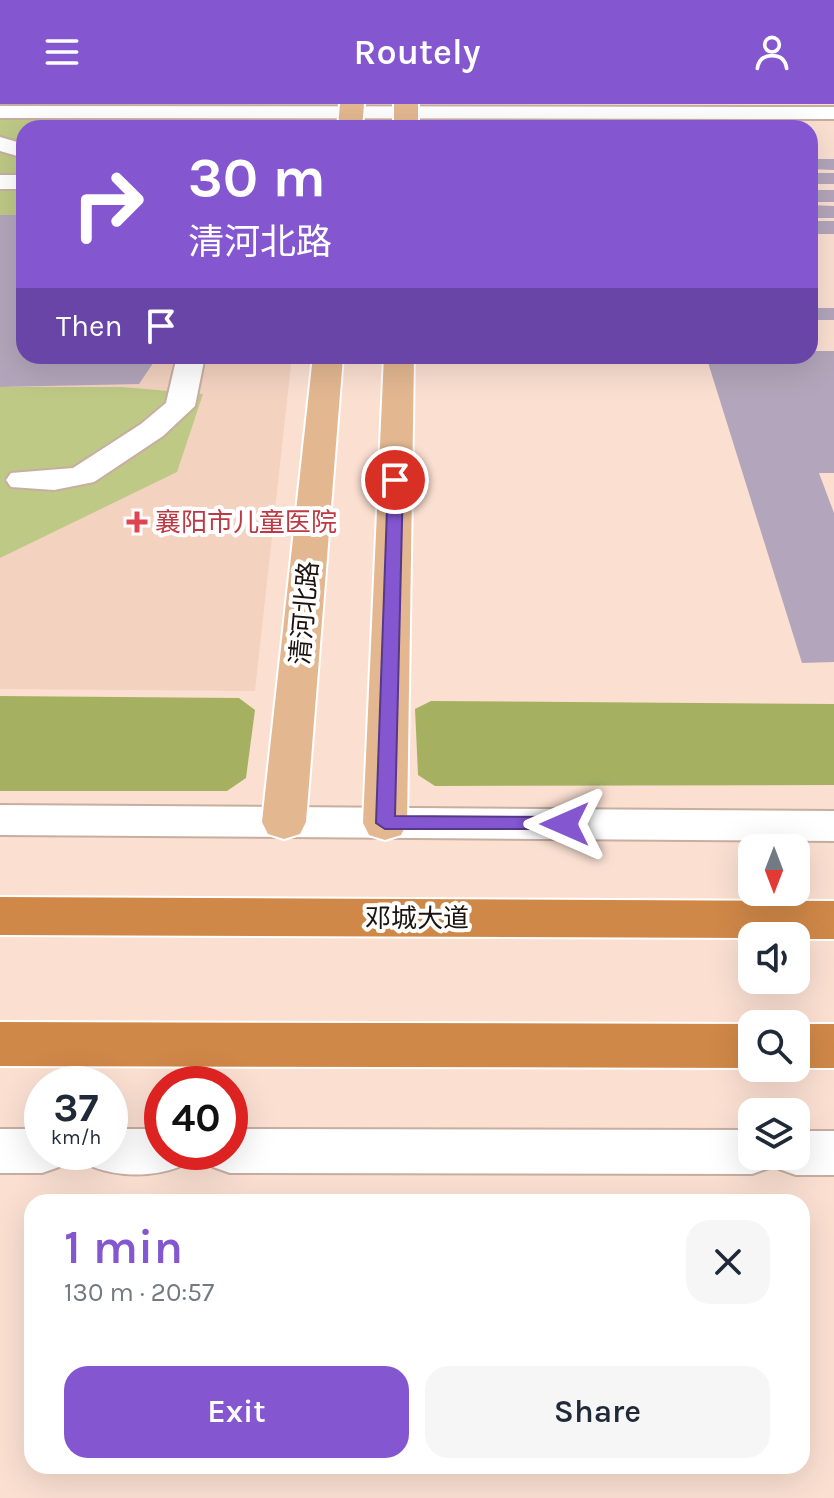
<!DOCTYPE html>
<meta charset="utf-8">
<style>
body{margin:0;font-family:Karla,"Noto Sans SC",sans-serif;background:#f6f6f7;color:#1f2937;height:100vh;display:flex;flex-direction:column;font-size:30px;white-space:nowrap}
*{box-sizing:border-box;margin:0}
p{font-size:26px;color:#747a83}
.icon{flex:none;width:44px;height:44px;fill:none;stroke:currentColor;stroke-width:2;stroke-linecap:round;stroke-linejoin:round}
.map{position:relative;flex:1;overflow:hidden}
.drawer{position:absolute;left:24px;top:1090px;width:786px;height:280px;display:flex;flex-direction:column;background:#fff;border-radius:24px;box-shadow:0 8px 32px #0002}
.drawer>*{flex:none}
.guide{position:absolute;left:16px;top:16px;width:802px;height:244px;border-radius:24px;box-shadow:0 8px 32px #0002;background:#8457d1;color:#fff;overflow:hidden}
.needle{width:52px;rotate:180deg}
.fabs{position:absolute;left:738px;top:730px;display:grid;gap:16px}
.fabs a{display:grid;place-items:center;width:72px;height:72px;border-radius:16px;background:#fff;box-shadow:0 8px 32px #0002;font-size:40px}
.speed{position:absolute;left:24px;top:962px;display:flex;gap:16px;font-size:40px;font-weight:700;text-align:center}
.speed>*{display:grid;place-content:center;width:104px;height:104px;border-radius:50%;background:#fff;box-shadow:0 8px 32px #0002;line-height:1}
.speed small{font-size:20px;font-weight:400}
.speed .limit{border:12px solid #d22;background:#fff;color:#111}
.pin{position:absolute;display:grid;place-items:center;width:68px;height:68px;color:#fff;margin:-34px;border:4px solid #fff;border-radius:50%;box-shadow:0 2px 8px #0007}
.me{position:absolute;width:88px;margin:-44px;rotate:270deg;stroke-linejoin:round;filter:drop-shadow(0 0 6px #0008)}
.turn{display:flex;align-items:center;gap:28px;height:168px;padding:0 40px;font-size:36px}
.turn .icon{width:104px;height:104px;stroke-width:2.5}
.turn b{display:block;font-size:56px;line-height:68px}
.then{display:flex;align-items:center;height:76px;padding:0 40px;background:#0003;gap:16px;font-size:30px}
.round{display:grid;place-items:center;flex:none;width:84px;height:84px;border-radius:24px;background:#f6f6f7}
.summary{display:flex;align-items:center;justify-content:space-between;height:136px;padding:0 40px}
h1{font-size:48px;font-weight:600;line-height:60px;color:#8457d1}
.button{display:flex;gap:16px;margin-top:auto;padding:16px 40px}
.button a{flex:1;height:92px;border-radius:24px;background:#8457d1;color:#fff;font-size:32px;font-weight:600;line-height:92px;text-align:center}
.button a+a{background:#f6f6f7;color:#1f2937}
header{display:flex;justify-content:space-between;align-items:center;height:104px;padding:0 40px;background:#8457d1;color:#fff;font-size:36px;font-weight:600}
.map>svg:first-child{display:block}
.built{fill:#f3d2c0}
.green{fill:#bec986}
.forest{fill:#a5b161}
.building{fill:#b3a6bc}
.lines{fill:none;stroke-linecap:round;stroke-linejoin:round}
.minor-casing{stroke:#c7aea1;stroke-width:4}
.major-casing{stroke:#fff;stroke-width:4}
.highway-casing{stroke:#fff;stroke-width:4}
.minor{fill:#fff;fill-rule:evenodd}
.major{fill:#e3b891;fill-rule:evenodd}
.highway{fill:#d08848;fill-rule:evenodd}
.route{fill:#8457d1;stroke:#563988;stroke-width:2}
.health-dot{fill:#e0444e;stroke:#fff;stroke-width:3}
.labels{text-anchor:middle;stroke-width:8;stroke-linejoin:round;paint-order:stroke}
.health-label{font-size:26px;fill:#be3a42;stroke:#fff;text-anchor:start}
.street-label{font-size:26px;fill:#1c130e;stroke:#fff}
</style>
<header><svg class="icon" aria-label="menu" viewBox="0 0 24 24"><path d="M4 6h16M4 12h16M4 18h16"/></svg>Routely<svg class="icon" aria-label="person" viewBox="0 0 24 24"><circle cx="12" cy="8" r="4"/><path d="M4 21q1-7 8-7t8 7"/></svg></header>
<div class="map">
<svg width="834" height="1394" viewBox="0 0 834 1394">
<rect width="100%" height="100%" fill="#fbe0d2"/>
<path class="built" d="M0,2L319,3L317,24H24V252H292L255,587L0,585Z"/>
<path class="green" d="M0,11H307L305,24H24V111H0Z
M0,283H122L203,290L177,368L0,454Z"/>
<path class="forest" d="M0,592L239,594L255,606L246,674L227,687H0Z
M431,597L834,600V681L435,682L418,671L415,605Z"/>
<path class="building" d="M810,55H834V66L810,65Z
M810,69H834V80H810Z
M810,86H834V98H810Z
M810,101L834,102V114H810Z
M0,111H24V252H158L139,280L0,283Z
M810,117H834V130H810Z
M810,204H834V216H810Z
M810,247H834V369H819L834,409V558L802,559L706,252H810Z"/>
<g class="lines">
<defs>
<path id="minor" d="M0,2L834,3V15L0,14Z
M0,33L24,40V54L0,47Z
M0,71H24V85H0Z
M177,252H205L195,302L163,332L94,378L54,386L11,383L6,376L11,369L73,364L141,320L166,299Z
M0,701L834,707V737L0,731Z
M0,1025H42V1048H66L59,1063L42,1069H0Z
M110,1025H162V1048H186L179,1063C153,1073 119,1073 93,1063L86,1048H110Z
M230,1025L752,1026V1052H796V1027H834V1071H796L779,1065L774,1054L769,1064L752,1070L230,1069L213,1063L206,1048H230Z"/>
<path id="major" d="M340,0H364L362,24H338Z
M394,0H418V24H394Z
M313,252H343L306,718L300,730L284,735L268,730L262,718Z
M384,252H414L407,719L401,731L385,736L369,731L363,719Z"/>
<path id="highway" d="M0,793L834,797V835H796V832L752,834L0,831Z
M0,918L752,920V964L0,962Z
M796,920H834V964H796Z"/>
</defs>
<use href="#minor" class="minor-casing"/>
<use href="#major" class="major-casing"/>
<use href="#highway" class="highway-casing"/>
<use href="#minor" class="minor"/>
<use href="#major" class="major"/>
<use href="#highway" class="highway"/>
</g>
<path class="route" d="M395,372L403,376L395,712L565,713L571,715L574,720L571,725H385L376,719L388,376Z"/>
<path class="health-dot" d="M133 406h8v8h8v8h-8v8h-8v-8h-8v-8h8z"/>
<g class="labels">
<g class="health-label">
<text x="155" y="427">襄阳市儿童医院</text>
</g>
<g class="street-label">
<text transform="translate(304 509) rotate(-85)" y="9">清河北路</text>
<text x="417" y="823">邓城大道</text>
</g>
</g>
</svg>
<div class="fabs">
<a><svg class="needle" viewBox="-14 -14 28 28"><path d="M0-13l5 13h-10z" fill="#e53935"/><path d="M0 13l5-13h-10z" fill="#747a83"/></svg></a>
<a><svg class="icon" aria-label="sound" viewBox="0 0 24 24"><path d="M4 9h4l5-4v14l-5-4H4zM17 9q2 3 0 6"/></svg></a>
<a><svg class="icon" aria-label="search" viewBox="0 0 24 24"><circle cx="10" cy="10" r="6"/><path d="M15 15l6 6"/></svg></a>
<a><svg class="icon" aria-label="layers" viewBox="0 0 24 24"><path d="M12 4l9 5-9 5-9-5zM3 14l9 5 9-5"/></svg></a>
</div>
<div class="speed"><div>37<small>km/h</small></div><div class="limit">40</div></div>
<div class="pin" style="left:395px;top:376px;background:#d93025"><svg class="icon" aria-label="arrive" viewBox="0 0 24 24"><path d="M6 21V4h12l-3 4 3 4H6"/></svg></div>
<svg class="me" style="left:565px;top:720px" viewBox="-20 -20 40 40"><path d="M0-17L14 15 0 8-14 15z" fill="#8457d1" stroke="#fff" stroke-width="4"/></svg>
<div class="guide">
<div class="turn"><svg class="icon" aria-label="right" viewBox="0 0 24 24"><path d="M7 20v-9h11M14 6l5 5-5 5"/></svg><div><b>30 m</b>清河北路</div></div>
<div class="then">Then<svg class="icon" aria-label="arrive" viewBox="0 0 24 24"><path d="M6 21V4h12l-3 4 3 4H6"/></svg></div>
</div>
<section class="drawer">
<div class="summary"><div><h1>1 min</h1><p>130 m · 20:57</p></div><a class="round"><svg class="icon" aria-label="close" viewBox="0 0 24 24"><path d="M6 6l12 12M18 6L6 18"/></svg></a></div>
<div class="button"><a>Exit</a><a>Share</a></div>
</section>
</div>
